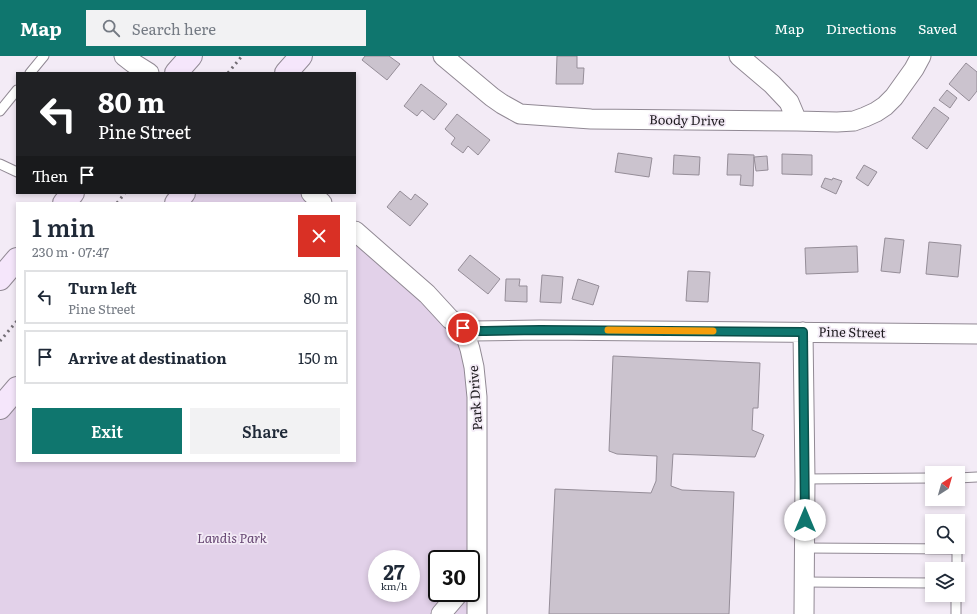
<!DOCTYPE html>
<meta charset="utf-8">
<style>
body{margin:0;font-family:Literata,serif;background:#f2f2f3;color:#1f2937;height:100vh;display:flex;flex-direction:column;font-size:15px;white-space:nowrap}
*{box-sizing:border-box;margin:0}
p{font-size:13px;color:#747a83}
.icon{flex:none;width:22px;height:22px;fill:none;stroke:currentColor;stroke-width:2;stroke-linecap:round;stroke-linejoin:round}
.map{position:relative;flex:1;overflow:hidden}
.side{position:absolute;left:16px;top:146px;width:340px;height:260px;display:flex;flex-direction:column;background:#fff;border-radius:0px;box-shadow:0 2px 6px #0003}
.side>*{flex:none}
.guide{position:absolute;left:16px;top:16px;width:340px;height:122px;border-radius:0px;box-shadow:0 2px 6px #0003;background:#202124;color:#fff;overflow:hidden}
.needle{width:26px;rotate:37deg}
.fabs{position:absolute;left:925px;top:410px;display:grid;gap:8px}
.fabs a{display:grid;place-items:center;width:40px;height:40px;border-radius:0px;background:#fff;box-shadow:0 2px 6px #0003;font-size:20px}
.speed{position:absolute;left:368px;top:494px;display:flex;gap:8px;font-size:20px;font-weight:700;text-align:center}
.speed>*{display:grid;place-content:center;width:52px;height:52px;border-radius:50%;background:#fff;box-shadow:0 2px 6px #0003;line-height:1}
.speed small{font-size:10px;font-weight:400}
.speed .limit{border:2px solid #111;border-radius:6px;background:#fff;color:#111}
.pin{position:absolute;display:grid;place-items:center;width:34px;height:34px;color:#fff;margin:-17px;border:2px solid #fff;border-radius:50%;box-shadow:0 1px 4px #0007}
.me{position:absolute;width:44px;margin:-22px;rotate:0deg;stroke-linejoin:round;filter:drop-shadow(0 0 3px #0008)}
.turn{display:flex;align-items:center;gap:14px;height:84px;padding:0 16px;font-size:18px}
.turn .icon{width:52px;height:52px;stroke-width:2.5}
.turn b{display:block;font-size:28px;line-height:34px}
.then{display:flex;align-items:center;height:38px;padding:0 16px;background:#0003;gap:8px;font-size:15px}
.round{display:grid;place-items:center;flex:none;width:42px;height:42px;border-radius:0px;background:#f2f2f3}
.summary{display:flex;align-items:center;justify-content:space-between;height:68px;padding:0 16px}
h1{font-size:24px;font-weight:600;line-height:30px}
.button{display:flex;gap:8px;margin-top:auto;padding:8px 16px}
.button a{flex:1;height:46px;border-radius:0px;background:#0f766e;color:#fff;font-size:16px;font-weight:600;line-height:46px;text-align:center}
.button a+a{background:#f2f2f3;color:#1f2937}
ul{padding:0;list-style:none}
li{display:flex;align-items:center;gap:12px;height:54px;margin:0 8px 6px;padding:0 8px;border:2px solid #e0e1e3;border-radius:0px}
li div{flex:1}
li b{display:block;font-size:15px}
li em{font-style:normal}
header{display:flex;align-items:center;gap:24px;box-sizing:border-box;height:56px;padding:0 20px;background:#0f766e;color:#fff}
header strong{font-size:19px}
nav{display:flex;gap:22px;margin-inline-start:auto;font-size:14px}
.search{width:280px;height:36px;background:#f2f2f3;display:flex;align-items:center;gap:10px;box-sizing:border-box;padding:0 14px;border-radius:0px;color:#747a83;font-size:15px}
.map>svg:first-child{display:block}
.green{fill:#e2d1e9;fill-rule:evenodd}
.building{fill:#cbc3ce;stroke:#958d98}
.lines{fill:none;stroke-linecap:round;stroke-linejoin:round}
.lane-casing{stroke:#918994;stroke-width:11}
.street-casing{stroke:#918994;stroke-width:21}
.secondary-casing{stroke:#918994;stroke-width:24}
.lane{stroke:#fff;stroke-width:9}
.street{stroke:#fff;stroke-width:19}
.secondary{stroke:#f5e6fb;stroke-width:22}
.rail{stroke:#726d74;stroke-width:3;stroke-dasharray:2 4;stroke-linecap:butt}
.route-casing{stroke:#0a4d48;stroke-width:10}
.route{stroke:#0f766e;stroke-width:7}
.slow{stroke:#f59e0b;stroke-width:7}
.labels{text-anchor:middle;stroke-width:3.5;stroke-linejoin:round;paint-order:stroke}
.street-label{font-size:13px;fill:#201d21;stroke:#f3ebf6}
.park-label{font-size:13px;font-style:italic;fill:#664672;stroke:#f3ebf6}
</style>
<header>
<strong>Map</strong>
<div class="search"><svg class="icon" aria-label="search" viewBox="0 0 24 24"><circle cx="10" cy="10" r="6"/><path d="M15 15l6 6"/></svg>Search here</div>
<nav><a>Map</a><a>Directions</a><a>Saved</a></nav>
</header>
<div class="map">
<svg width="977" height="558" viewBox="0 0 977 558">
<rect width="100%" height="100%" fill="#f3ebf6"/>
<path class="green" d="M184,137H310L322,147H176Z
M355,176L409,223L479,272L478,558H0V352L17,332V405H355ZM377,503H411V537H377ZM437,503H471V537H437Z"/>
<path class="building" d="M365,0H389L400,8L387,24L362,4Z
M557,0H577V12H584L583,28H556Z
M966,7L977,16V35L969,45L949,28Z
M421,28L447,48L434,64L422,54L417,60L404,50Z
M947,34L957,42L950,52L939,44Z
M934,51L949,62L927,93L912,82Z
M457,58L490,84L478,99L468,90L463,97L451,88L455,82L445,73Z
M618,97L652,102L649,121L615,116Z
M728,98L754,99L753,130L740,129L741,119H727Z
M782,98L812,99V119L782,118Z
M674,99L700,101L699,119L673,118Z
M767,100L768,114L756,115L754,101Z
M864,109L877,116L868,130L856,122Z
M825,122L832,124L833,122L842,125L836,138L821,131Z
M400,135L411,144L415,138L428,148L410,170L387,151Z
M885,182L904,184L900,217L881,215Z
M929,186L961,189L958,221L926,218Z
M857,190L858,216L806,218L805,192Z
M470,199L500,223L488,238L458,214Z
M688,215L710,216L708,246L686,245Z
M542,219L563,221L561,247L540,246Z
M506,223H520L519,230H527V246L505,245Z
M578,223L599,230L593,249L572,243Z
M613,300L760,307L758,352H753L752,374L764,379L755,401L673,398L671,430L682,434L734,436L729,558H549L555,433L651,437L656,425L657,400L617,398L609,395Z"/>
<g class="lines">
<defs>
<path id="lane" d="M30,17L44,0
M0,55L17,34
M0,108L17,116
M958,422L977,421
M805,423L932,422
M804,492L955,493L957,494V513
M804,526L932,527
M956,558V539"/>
<path id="street" d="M124,0L133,7L149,17
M443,0L492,41L502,48L520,58L591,63L797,65L837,66L854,65L865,61L876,56L885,50L894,41L914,13L921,0
M739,0L772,28L789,46L797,65
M311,137L322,147
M355,175L427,238L450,263L463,272L470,293L474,311L477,341V558
M463,272L473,275L540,274L977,278
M803,276L805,423L804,558
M441,558L459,537"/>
<path id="secondary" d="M176,17L191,0
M286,17L301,0
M64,147L73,137
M176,147L184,137
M0,223L17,203
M0,352L17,332"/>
</defs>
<use href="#lane" class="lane-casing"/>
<use href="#street" class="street-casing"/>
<use href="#secondary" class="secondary-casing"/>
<use href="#lane" class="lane"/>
<use href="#street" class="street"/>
<use href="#secondary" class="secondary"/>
<path class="rail" d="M228,17L242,0
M117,147L125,137
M0,285L17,265"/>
</g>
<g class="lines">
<defs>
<path id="route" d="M463,272L473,275H485L540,274L803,276L805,464"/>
</defs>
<use href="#route" class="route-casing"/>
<use href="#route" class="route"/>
<path class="slow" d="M608,274L713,275"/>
</g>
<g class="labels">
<g class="street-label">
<text transform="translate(687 64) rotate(1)" y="5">Boody Drive</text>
<text transform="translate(852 276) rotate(1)" y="5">Pine Street</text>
<text transform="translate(475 342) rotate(-94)" y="5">Park Drive</text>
</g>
<g class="park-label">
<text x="232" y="487">Landis Park</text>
</g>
</g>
</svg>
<div class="fabs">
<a><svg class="needle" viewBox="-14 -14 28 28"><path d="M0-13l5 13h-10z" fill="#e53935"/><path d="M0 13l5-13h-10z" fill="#747a83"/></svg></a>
<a><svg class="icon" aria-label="search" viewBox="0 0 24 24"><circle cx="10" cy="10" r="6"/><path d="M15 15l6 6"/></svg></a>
<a><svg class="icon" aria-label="layers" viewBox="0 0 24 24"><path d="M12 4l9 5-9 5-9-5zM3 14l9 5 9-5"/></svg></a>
</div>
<div class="speed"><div>27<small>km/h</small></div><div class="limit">30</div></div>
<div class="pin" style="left:463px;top:272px;background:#d93025"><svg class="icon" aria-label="arrive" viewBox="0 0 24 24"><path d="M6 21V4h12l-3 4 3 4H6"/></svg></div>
<svg class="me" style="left:805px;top:464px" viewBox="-20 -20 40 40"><circle r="19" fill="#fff"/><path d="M0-13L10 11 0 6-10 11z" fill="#0f766e"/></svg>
<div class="guide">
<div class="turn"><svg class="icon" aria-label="left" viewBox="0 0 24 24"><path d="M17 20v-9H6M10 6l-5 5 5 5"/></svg><div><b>80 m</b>Pine Street</div></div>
<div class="then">Then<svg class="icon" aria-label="arrive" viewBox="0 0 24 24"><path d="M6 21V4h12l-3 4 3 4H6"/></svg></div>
</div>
<section class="side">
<div class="summary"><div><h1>1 min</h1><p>230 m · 07:47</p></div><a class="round" style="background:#d93025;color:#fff"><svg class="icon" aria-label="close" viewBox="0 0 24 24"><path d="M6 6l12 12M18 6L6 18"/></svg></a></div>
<ul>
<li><svg class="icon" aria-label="left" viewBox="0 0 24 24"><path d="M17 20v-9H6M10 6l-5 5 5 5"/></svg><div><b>Turn left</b><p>Pine Street</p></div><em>80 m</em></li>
<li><svg class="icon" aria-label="arrive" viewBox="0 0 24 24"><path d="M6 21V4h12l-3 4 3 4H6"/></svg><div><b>Arrive at destination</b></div><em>150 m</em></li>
</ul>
<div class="button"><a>Exit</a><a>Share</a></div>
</section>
</div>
